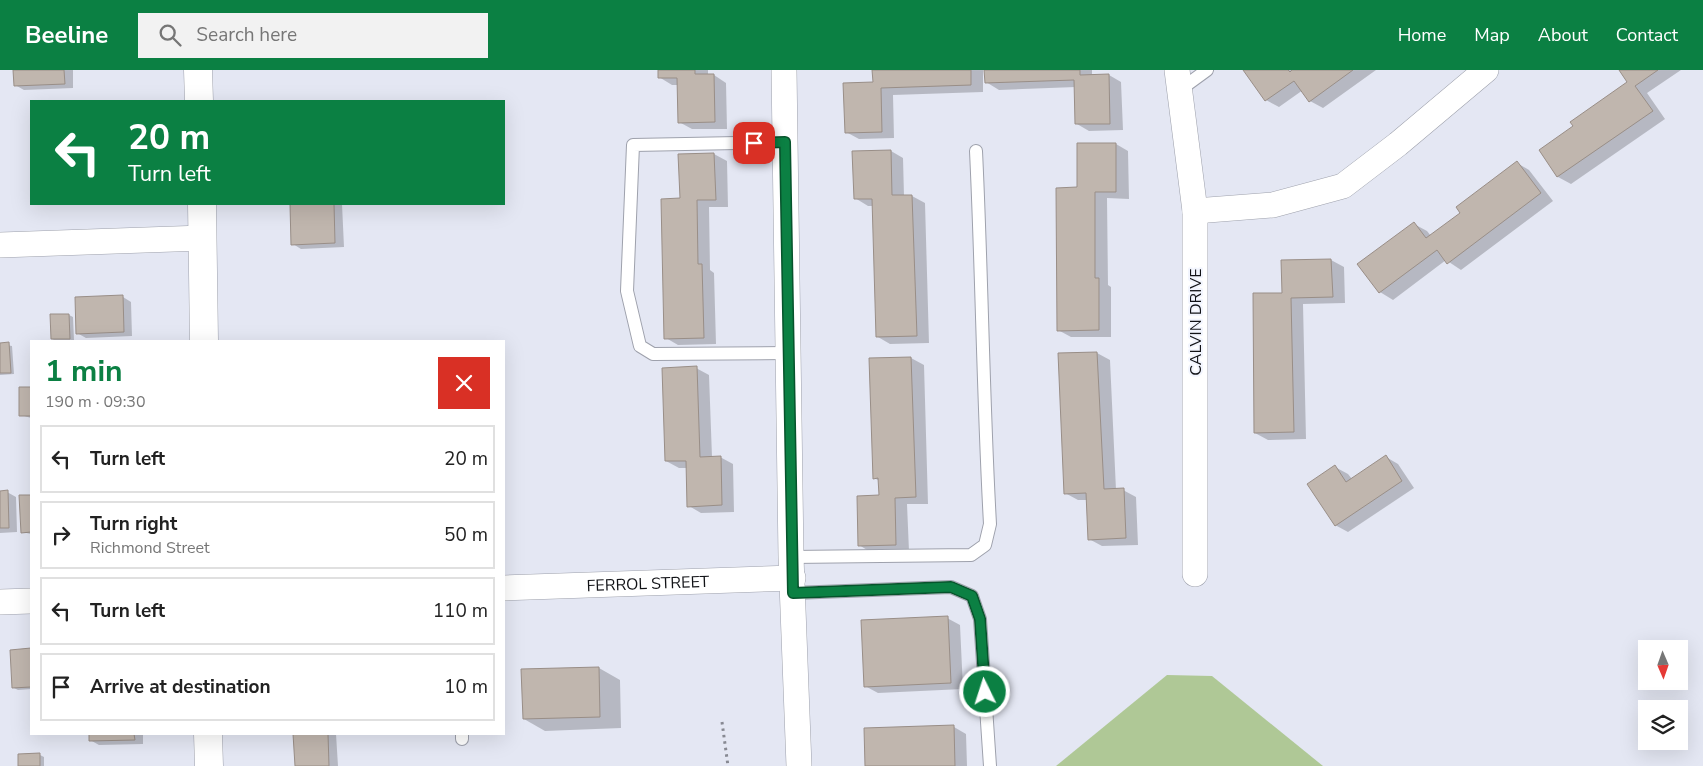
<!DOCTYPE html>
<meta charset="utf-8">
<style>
body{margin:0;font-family:"Nunito Sans",sans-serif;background:#f2f2f2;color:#222;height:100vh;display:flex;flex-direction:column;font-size:19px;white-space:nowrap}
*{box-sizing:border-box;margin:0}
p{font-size:16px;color:#767676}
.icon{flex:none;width:28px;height:28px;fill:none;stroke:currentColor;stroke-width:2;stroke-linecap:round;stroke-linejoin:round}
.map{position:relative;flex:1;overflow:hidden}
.sheet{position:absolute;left:30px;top:270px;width:475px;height:395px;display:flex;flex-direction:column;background:#fff;border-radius:0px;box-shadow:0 5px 20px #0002}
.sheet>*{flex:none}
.banner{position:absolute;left:30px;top:30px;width:475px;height:105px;border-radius:0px;box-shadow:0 5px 20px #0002;background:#0b8043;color:#fff;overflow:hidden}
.needle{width:32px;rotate:178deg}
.tools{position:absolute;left:1638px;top:570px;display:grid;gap:10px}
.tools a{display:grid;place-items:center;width:50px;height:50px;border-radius:0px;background:#fff;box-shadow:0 5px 20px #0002;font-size:25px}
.pin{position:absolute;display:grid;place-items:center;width:42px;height:42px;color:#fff;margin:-21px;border-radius:10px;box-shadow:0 2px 8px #0006}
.me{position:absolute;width:55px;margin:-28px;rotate:356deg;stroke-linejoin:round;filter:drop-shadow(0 0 4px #0008)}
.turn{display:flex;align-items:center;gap:18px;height:105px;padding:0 15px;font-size:22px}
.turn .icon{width:65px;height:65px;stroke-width:2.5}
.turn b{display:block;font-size:35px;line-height:42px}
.round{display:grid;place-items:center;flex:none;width:52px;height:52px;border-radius:0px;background:#f2f2f2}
.overview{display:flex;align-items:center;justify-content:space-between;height:85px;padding:0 15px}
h1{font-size:30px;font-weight:700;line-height:38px;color:#0b8043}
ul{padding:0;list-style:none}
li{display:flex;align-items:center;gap:15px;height:68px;margin:0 10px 8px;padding:0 5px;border:2px solid #e0e0e0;border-radius:0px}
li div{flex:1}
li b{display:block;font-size:19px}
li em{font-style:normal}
header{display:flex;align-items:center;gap:30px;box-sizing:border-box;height:70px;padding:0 25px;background:#0b8043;color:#fff}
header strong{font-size:24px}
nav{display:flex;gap:28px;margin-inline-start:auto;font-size:18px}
.search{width:350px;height:45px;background:#f2f2f2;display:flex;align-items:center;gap:12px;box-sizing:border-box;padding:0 18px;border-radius:0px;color:#767676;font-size:19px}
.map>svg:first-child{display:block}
.green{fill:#afc896}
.shadow{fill:#0003}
.building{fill:#c0b6ae;stroke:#998e87}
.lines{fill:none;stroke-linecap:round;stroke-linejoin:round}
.lane-casing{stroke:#9ea1ac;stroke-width:14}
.street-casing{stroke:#9ea1ac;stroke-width:26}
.secondary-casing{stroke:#9ea1ac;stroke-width:29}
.path{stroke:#878992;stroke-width:3;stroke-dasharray:2.5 4;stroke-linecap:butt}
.lane{stroke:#fff;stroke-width:12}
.street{stroke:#fff;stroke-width:25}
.secondary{stroke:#fff;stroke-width:28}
.route-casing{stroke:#07532c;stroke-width:12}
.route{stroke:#0b8043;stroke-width:9}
.labels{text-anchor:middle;stroke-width:4;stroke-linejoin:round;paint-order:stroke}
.street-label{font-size:16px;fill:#111216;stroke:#f2f5fe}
</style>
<header>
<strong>Beeline</strong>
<div class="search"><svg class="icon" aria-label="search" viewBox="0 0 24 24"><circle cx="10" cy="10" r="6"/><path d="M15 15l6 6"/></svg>Search here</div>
<nav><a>Home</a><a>Map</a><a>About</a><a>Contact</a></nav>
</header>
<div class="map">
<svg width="1703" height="696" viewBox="0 0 1703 696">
<rect width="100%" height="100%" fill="#e4e7f3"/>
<path class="green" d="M1167,605L1212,606L1323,696H1056Z"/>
<path class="shadow" d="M14,0H73V18L24,20L15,15Z
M659,0H708V5H714L726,13L727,59H692L679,52V15H672L659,7Z
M873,0H983V22L893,25L894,68L859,69L846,62L874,13Z
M986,0H1092V6L1109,5L1121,12L1123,60L1089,61L1077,54L1076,17L999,20L986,12Z
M1244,0H1376L1323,38L1310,31L1303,20L1279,37L1266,30Z
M1620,0H1681L1647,23L1665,49L1571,114L1558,107L1540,81L1575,57L1629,12Z
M1116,74L1128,81L1129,129L1107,128L1108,215L1111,217V267H1071L1058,260L1078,118Z
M891,81L903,88L904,126H912L925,133L929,273L890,274L878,267L874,136H868L855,128Z
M714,84L727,91L728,137H709L710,200L714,203L716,274L678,275L666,268L681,130Z
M1517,93L1529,100L1553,131L1461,200L1446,190L1393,230L1380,222L1359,194L1414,154L1427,161L1431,166L1462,143Z
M291,134H342L344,177L301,179L293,174Z
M1331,190L1344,197L1345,233L1303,234L1306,369L1268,370L1255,363L1283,224Z
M123,227L131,232L132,266L86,268L77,263Z
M69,245L73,247L74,270L56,271L52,269Z
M0,274L12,276L14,304L0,305Z
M1097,283L1110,290L1116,420H1123L1136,427L1138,475L1102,476L1089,469L1087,430H1078L1065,423Z
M911,288L924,295L928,434H907L909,481L872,483L859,475L880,426V411L874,408Z
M696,298L709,305L712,387H720L733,394L734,442L701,443L689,436L687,398H679L666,391Z
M21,319H31V348L21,345Z
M1386,387L1398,394L1414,418L1348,462L1335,455V397L1348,404L1352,409Z
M0,422H7L16,427L17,462L0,463Z
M20,426H31V464L22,462Z
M947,548L960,555L963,619L878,623L865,616Z
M31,580V619L18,620L14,618L11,581Z
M599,598L620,610L621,658L545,661L524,649Z
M954,657L966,664L967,696H867Z
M90,664H143V674L99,675L90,670Z
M295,664H336L338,696H296Z
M40,685L44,687V696H20Z"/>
<path class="building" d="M13,0H64L65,14L14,16Z
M658,0H695V4H714L715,52L678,53L677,8H658Z
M872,0H971V15L881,18L882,62L845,63L843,13L873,12Z
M984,0H1080V5L1109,4L1110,54H1075L1074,10L985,13Z
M1243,0H1288L1290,2L1292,0H1353L1309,32L1294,11L1265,31Z
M1619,0H1658L1635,16L1653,41L1557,107L1539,80L1573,56L1570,52L1627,12Z
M1077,73H1116V122H1095V208H1099V260L1057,261L1056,118L1077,117Z
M891,80L892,125H912L917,266L876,267L872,129H854L852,81Z
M714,83L716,130H697L698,194H702L704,268L664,269L661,129L680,128L678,84Z
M1517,91L1541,123L1447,194L1437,180L1379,223L1357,194L1414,152L1426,168L1460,143L1456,137Z
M290,134H334L335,173L291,175Z
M1331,189L1333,227L1291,228L1294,362L1254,363L1253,223H1282L1281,190Z
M123,225L124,262L76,264L75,227Z
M50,244H69L70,269H51Z
M9,272L11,303H0V273Z
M1097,282L1104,419L1124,418L1126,468L1088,470L1086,423L1064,424L1058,283Z
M911,287L916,427L895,428L896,475L858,476L857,426L879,425L878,408L873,409L869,288Z
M697,296L700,387L721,386L722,435L687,437L686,391H665L662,298Z
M19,317H31V346H19Z
M1386,385L1402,411L1335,456L1307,414L1335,395L1346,412Z
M8,420L9,458H0V421Z
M19,425H31V462L21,463Z
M948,546L951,613L864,617L861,550Z
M31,578V617L12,618L10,580Z
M599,597L600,647L523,649L521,599Z
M954,655L955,696H865L864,658Z
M89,664H134L135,670L89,671Z
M293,664H328L329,696H295Z
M40,683V696H18V684Z"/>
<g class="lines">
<defs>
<path id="lane" d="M1181,19L1207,0
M785,72L633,75L627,221L640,276L653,284L788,283
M791,487L971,485L985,475L990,454C983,330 982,205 976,81
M793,523L951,517L972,526L980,549L990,696
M462,664V669"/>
<g id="street">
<path d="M784,0L791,487L799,696"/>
<path d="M1177,0L1195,141V504"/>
<path d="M1195,141L1273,135L1343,116L1398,74L1486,0"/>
<path d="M0,175L203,168"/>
<path id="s1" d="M504,518L793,508"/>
<path d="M0,532L31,531"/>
</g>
<path id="secondary" d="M198,0L199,31
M202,134L204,271
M208,664L209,696"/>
</defs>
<use href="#lane" class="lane-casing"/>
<use href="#street" class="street-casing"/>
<use href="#secondary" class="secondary-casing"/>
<path class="path" d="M722,652L728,696"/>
<use href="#lane" class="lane"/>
<use href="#street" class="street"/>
<use href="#secondary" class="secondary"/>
</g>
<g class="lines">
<defs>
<path id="route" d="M754,73L785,72L793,523L951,517L972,526L980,549L985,622"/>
</defs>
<use href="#route" class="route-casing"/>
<use href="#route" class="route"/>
</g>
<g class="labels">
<g class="street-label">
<text transform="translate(1195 252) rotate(-90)" y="6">CALVIN DRIVE</text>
<text dy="6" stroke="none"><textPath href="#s1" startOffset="144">FERROL STREET</textPath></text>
</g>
</g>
</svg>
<div class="tools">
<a><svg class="needle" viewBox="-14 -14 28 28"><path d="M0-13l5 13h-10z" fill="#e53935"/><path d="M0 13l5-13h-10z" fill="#767676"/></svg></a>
<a><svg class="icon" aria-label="layers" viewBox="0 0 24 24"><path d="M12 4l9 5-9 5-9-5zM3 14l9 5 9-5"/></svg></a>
</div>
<div class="pin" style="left:754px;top:73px;background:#d93025"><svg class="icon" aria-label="arrive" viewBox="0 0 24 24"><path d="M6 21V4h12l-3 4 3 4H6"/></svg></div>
<svg class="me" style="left:985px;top:622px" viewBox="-20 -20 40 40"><circle r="17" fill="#0b8043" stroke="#fff" stroke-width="3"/><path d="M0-11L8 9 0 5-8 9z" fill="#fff"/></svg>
<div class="banner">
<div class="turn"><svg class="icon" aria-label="left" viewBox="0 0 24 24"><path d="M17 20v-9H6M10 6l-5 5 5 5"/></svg><div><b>20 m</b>Turn left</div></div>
</div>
<section class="sheet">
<div class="overview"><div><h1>1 min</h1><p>190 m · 09:30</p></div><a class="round" style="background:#d93025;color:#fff"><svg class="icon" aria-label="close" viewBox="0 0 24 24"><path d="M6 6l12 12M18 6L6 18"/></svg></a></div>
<ul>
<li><svg class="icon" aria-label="left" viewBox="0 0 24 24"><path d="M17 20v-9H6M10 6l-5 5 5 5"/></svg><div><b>Turn left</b></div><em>20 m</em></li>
<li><svg class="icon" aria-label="right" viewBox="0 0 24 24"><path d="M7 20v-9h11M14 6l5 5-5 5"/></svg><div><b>Turn right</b><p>Richmond Street</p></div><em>50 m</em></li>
<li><svg class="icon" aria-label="left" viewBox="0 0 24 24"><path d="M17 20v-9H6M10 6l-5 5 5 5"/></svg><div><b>Turn left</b></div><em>110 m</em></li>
<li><svg class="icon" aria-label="arrive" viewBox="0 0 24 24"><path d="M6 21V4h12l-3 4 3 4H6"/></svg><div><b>Arrive at destination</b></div><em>10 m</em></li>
</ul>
</section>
</div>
